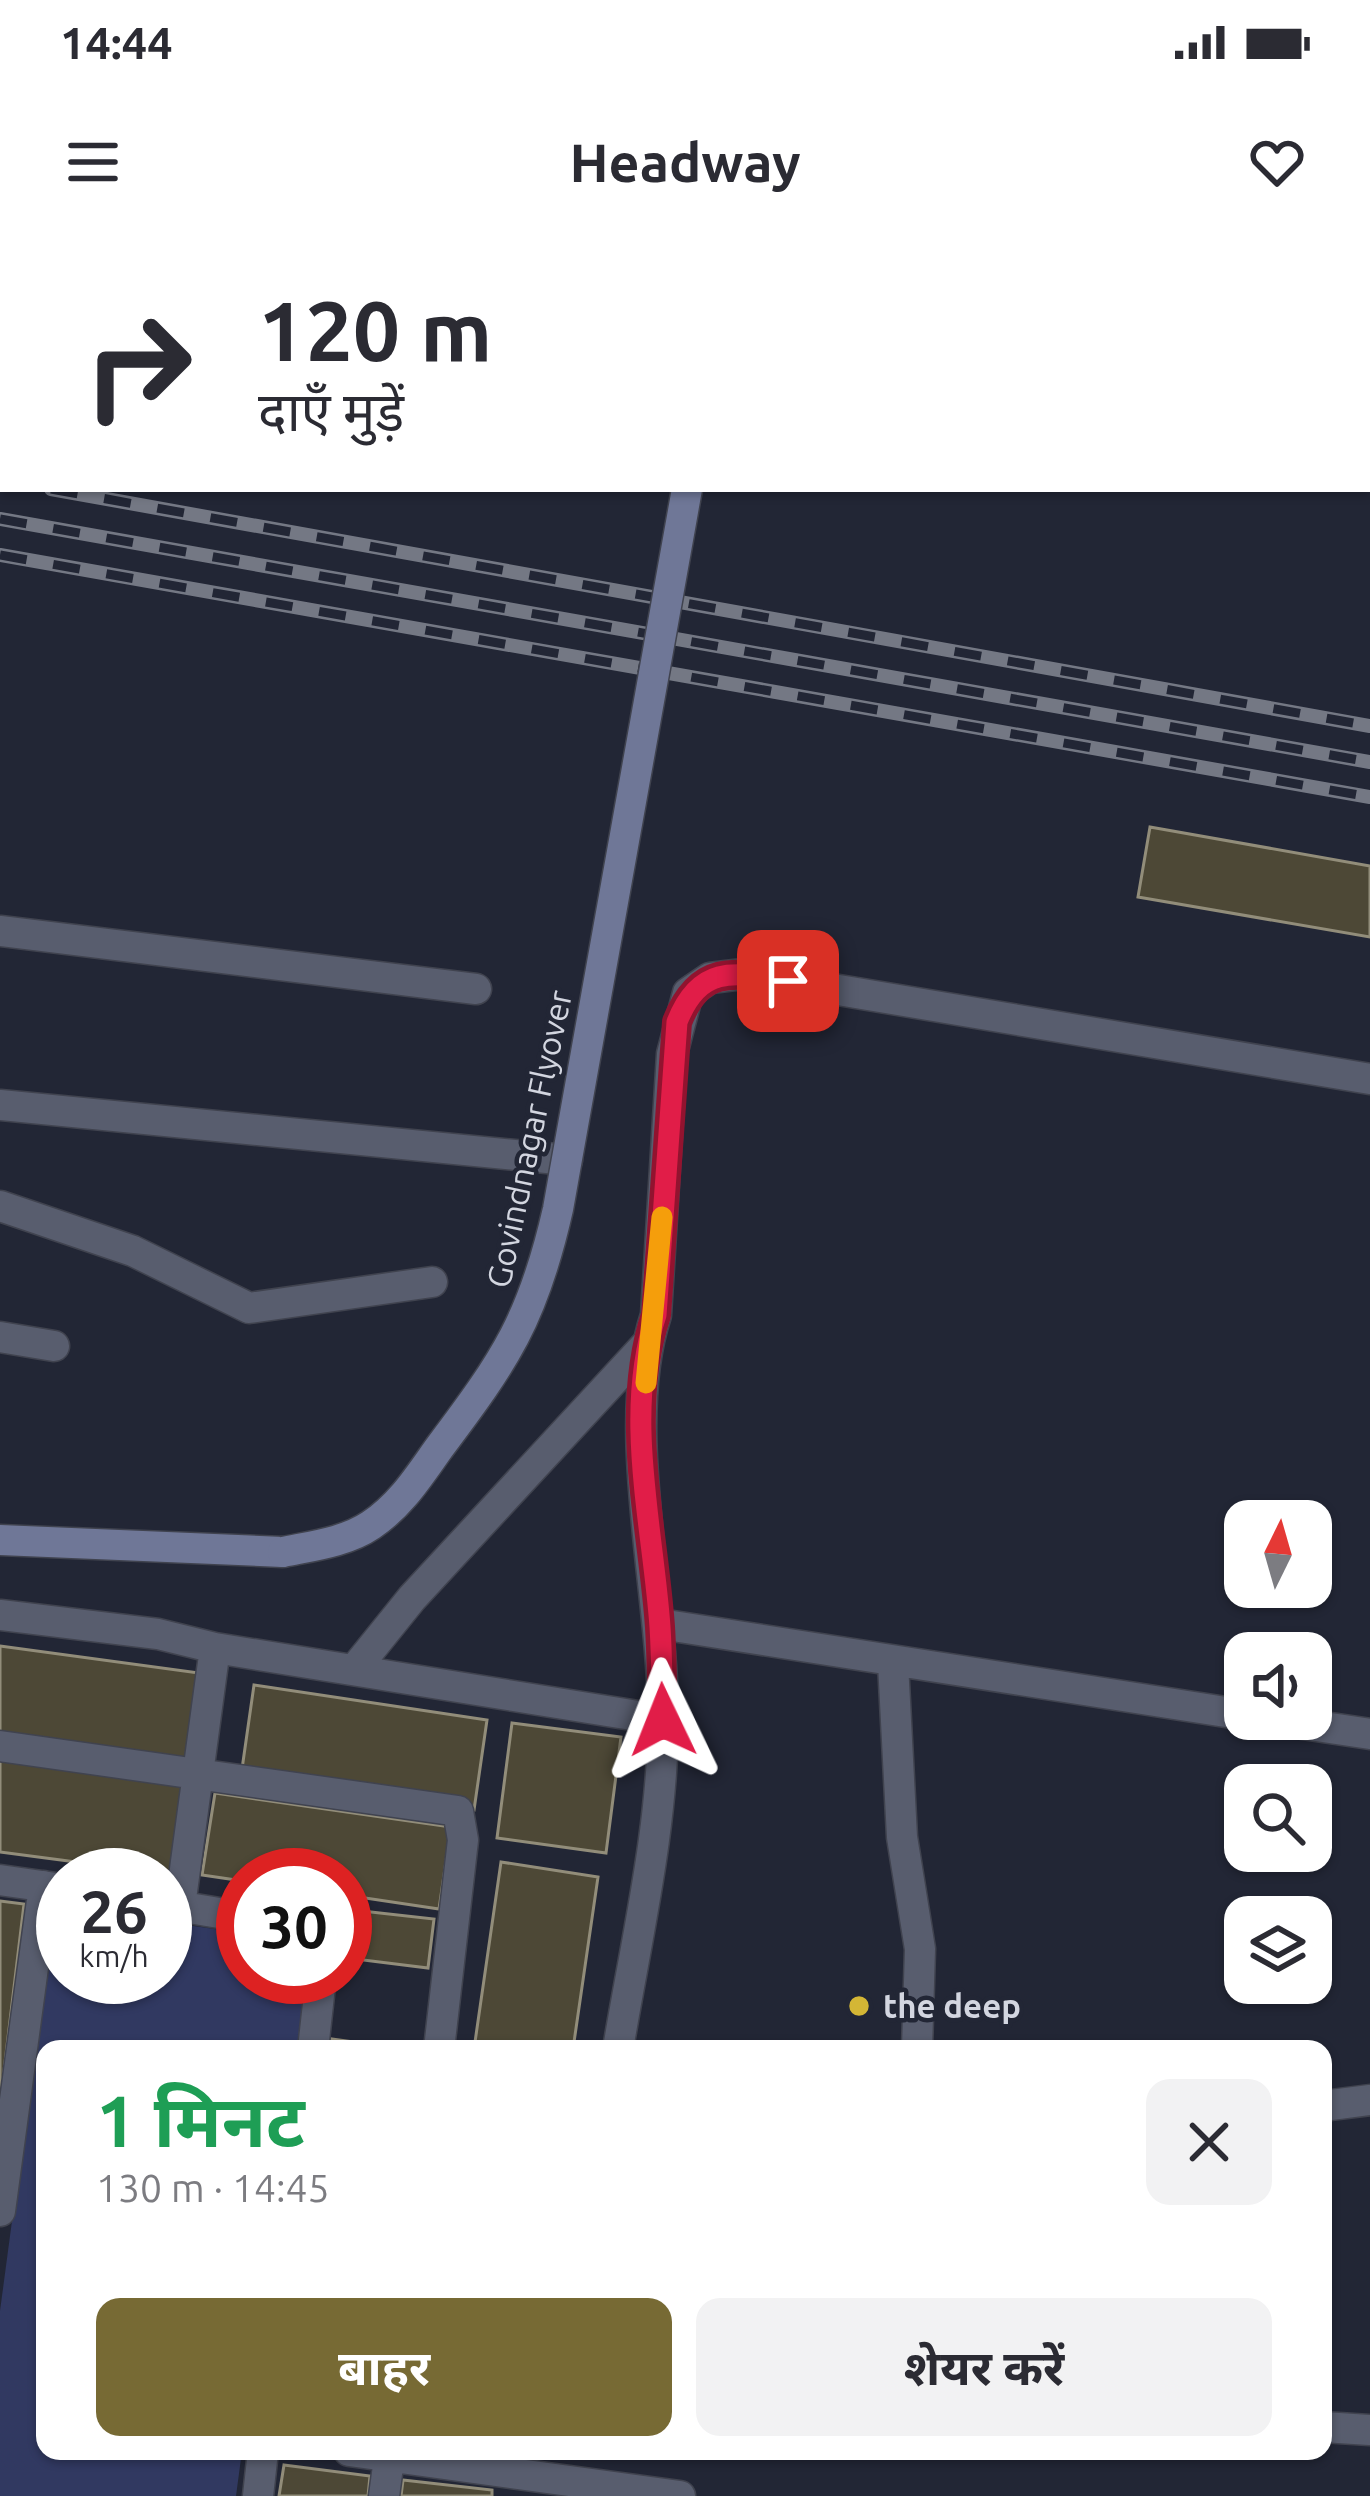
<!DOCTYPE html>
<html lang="hi">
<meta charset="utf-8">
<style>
body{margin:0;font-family:Ubuntu,"Noto Sans Devanagari",sans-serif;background:#f2f2f3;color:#2b2b33;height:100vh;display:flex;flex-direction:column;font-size:45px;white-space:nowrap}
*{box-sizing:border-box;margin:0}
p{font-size:39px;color:#7c7c81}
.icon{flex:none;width:66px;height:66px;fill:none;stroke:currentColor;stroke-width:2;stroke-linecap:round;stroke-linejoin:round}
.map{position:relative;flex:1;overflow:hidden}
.sheet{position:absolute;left:36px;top:1800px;width:1296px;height:420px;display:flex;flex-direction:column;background:#fff;border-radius:24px;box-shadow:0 3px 9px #0004}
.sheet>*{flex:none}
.banner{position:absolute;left:0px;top:0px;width:1371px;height:252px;box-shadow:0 3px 9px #0004;background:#fff;color:#2b2b33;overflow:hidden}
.needle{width:78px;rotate:5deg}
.buttons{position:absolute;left:1224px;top:1260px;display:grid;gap:24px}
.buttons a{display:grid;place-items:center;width:108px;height:108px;border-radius:24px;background:#fff;box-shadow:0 3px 9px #0004;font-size:60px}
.speed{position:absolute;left:36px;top:1608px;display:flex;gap:24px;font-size:60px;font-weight:700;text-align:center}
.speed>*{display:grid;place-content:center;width:156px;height:156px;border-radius:50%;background:#fff;box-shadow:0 3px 9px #0004;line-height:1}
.speed small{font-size:30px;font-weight:400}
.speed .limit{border:18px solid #d22;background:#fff;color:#111}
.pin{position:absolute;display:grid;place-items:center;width:102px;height:102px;color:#fff;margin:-51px;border-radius:24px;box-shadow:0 6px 18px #0006}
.me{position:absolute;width:132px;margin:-66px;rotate:358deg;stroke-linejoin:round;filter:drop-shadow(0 0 9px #0008)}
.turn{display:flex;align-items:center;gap:42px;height:252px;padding:0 60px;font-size:54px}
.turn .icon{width:156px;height:156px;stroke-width:2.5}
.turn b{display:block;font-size:84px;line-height:102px}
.round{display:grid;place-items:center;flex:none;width:126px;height:126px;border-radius:24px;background:#f2f2f3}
.summary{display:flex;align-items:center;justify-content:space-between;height:204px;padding:0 60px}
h1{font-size:72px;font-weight:700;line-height:90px;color:#1e9e55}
.action{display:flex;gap:24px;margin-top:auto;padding:24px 60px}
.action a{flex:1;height:138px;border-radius:24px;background:#776a34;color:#fff;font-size:48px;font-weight:700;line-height:138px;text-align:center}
.action a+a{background:#f2f2f3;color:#2b2b33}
.status{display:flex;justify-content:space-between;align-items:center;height:84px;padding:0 60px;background:#fff;direction:ltr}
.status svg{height:33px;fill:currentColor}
header{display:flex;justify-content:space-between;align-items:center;height:156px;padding:0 60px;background:#fff;font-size:54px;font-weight:700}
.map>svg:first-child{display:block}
.green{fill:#313961}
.building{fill:#4d4836;stroke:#928d7a;stroke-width:3}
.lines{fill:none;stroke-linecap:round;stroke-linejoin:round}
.minor-casing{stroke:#40434f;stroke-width:33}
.secondary-casing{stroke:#40434f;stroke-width:33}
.minor{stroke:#585d6e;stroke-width:30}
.secondary{stroke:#6f7797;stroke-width:30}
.rail-casing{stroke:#747884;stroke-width:14}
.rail{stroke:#222635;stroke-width:9;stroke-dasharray:27;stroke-linecap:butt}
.secondary-bridge-casing{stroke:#40434f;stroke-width:33;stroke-linecap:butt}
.secondary-bridge{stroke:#6f7797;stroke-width:30}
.route-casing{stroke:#92132f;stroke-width:30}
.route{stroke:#e11d48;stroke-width:21}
.slow{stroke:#f59e0b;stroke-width:21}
.poi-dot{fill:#d4b635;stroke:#222635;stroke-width:4.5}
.labels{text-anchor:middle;stroke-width:9;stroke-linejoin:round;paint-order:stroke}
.street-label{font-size:33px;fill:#d3d6e0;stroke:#222635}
.poi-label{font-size:33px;font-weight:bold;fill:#d3d6e0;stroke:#222635;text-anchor:start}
</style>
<div class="status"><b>14:44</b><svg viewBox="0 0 49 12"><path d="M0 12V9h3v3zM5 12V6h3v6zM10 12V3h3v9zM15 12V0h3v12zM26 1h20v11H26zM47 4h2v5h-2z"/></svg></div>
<header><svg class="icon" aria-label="menu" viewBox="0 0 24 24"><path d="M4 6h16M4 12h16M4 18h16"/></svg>Headway<svg class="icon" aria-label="heart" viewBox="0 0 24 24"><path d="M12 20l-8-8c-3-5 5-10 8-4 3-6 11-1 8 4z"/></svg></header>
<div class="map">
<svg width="1370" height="2256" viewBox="0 0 1370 2256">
<rect width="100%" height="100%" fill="#222635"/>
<path class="green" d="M54,1666L63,1667V1737H165V1682L243,1693V1737H306L297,1809H45V2211H242L236,2256H0V2071Z"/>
<path class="building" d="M1150,587L1370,626V697L1138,657Z
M0,1406L199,1433L187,1521L0,1496Z
M254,1445L487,1480L474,1570L241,1536Z
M512,1483L621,1497L606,1613L497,1598Z
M0,1519L187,1543L175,1635L0,1612Z
M215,1553L451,1587L439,1669L345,1655V1635H243V1641L202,1635Z
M501,1622L598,1637L573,1809H474Z
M0,1661L24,1664L0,1864Z
M353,1670L434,1679L428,1728L347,1718Z
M332,1799L404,1809H331Z
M284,2225L370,2236L368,2256H279Z
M403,2240L492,2250V2256H401Z"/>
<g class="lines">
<defs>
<path id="minor" d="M0,691L476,749
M0,865L567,920
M0,966L133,1011L249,1068L432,1042
M0,1097L54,1106
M0,1375L158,1394L215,1408
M660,1384L1245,1475
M893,1423L902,1597L920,1709L917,1809
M354,1430L412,1358L646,1105
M1270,1479L1370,1494
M0,1506L458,1571L463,1600L439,1809
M0,1640L63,1649
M165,1664L243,1677
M180,1666L215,1408L663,1480
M313,1809L321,1737
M618,1809C636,1700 664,1585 663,1474C663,1354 619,1187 656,1075L672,814L688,753L710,738L743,734L1370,839
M1323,1866L1370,1860
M0,1971L44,1646
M1323,2187L1370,2190
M349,2211L680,2256
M258,2256L263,2211
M384,2256L390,2211"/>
<path id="secondary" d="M731,3L732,0
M0,1300L283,1312"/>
</defs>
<use href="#minor" class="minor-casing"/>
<use href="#secondary" class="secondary-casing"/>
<use href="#minor" class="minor"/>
<use href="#secondary" class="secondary"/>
<defs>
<path id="rail" d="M292,0L316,3
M539,0L563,3
M1368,104H1370
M1368,135H1370
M0,240H3
M51,249L1370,486
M0,279L1370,522
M0,315L1370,557"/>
</defs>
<use href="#rail" class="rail-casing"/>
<use href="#rail" class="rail"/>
<defs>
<path id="secondary-bridge" d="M283,1312C312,1306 346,1302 371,1285C401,1265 419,1236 439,1208C506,1119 533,1079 558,969L687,249"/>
</defs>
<use href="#secondary-bridge" class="secondary-bridge-casing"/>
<use href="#secondary-bridge" class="secondary-bridge"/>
</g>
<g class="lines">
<defs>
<path id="route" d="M663,1480C662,1449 662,1418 660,1387C653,1286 623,1174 656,1075L677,782C700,724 734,732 788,741"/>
</defs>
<use href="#route" class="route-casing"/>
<use href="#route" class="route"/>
<path class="slow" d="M646,1143L662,977"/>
</g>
<circle class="poi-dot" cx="859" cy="1766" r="12"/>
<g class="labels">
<g class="street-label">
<text transform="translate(529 899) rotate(-78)" y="12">Govindnagar Flyover</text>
</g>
<g class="poi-label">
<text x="883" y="1778">the deep</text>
</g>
</g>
</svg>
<div class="buttons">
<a><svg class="needle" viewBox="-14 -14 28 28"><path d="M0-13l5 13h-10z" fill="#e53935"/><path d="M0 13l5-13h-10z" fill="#7c7c81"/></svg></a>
<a><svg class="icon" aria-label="sound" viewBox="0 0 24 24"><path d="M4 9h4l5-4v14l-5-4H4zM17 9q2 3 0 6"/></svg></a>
<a><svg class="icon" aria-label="search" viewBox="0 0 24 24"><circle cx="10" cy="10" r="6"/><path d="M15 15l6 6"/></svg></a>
<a><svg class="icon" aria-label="layers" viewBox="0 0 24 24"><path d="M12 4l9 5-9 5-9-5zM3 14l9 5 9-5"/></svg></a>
</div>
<div class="speed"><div>26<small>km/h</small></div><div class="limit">30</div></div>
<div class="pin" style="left:788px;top:741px;background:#d93025"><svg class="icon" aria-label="arrive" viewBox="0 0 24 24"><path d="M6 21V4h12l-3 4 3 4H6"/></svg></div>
<svg class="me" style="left:663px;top:1480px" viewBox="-20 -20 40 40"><path d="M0-17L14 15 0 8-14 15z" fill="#e11d48" stroke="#fff" stroke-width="4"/></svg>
<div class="banner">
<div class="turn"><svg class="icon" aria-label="right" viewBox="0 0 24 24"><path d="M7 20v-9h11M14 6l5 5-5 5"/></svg><div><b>120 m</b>दाएँ मुड़ें</div></div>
</div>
<section class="sheet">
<div class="summary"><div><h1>1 मिनट</h1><p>130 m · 14:45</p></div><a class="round"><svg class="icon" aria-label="close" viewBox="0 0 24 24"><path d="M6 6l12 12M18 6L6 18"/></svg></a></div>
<div class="action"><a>बाहर</a><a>शेयर करें</a></div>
</section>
</div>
